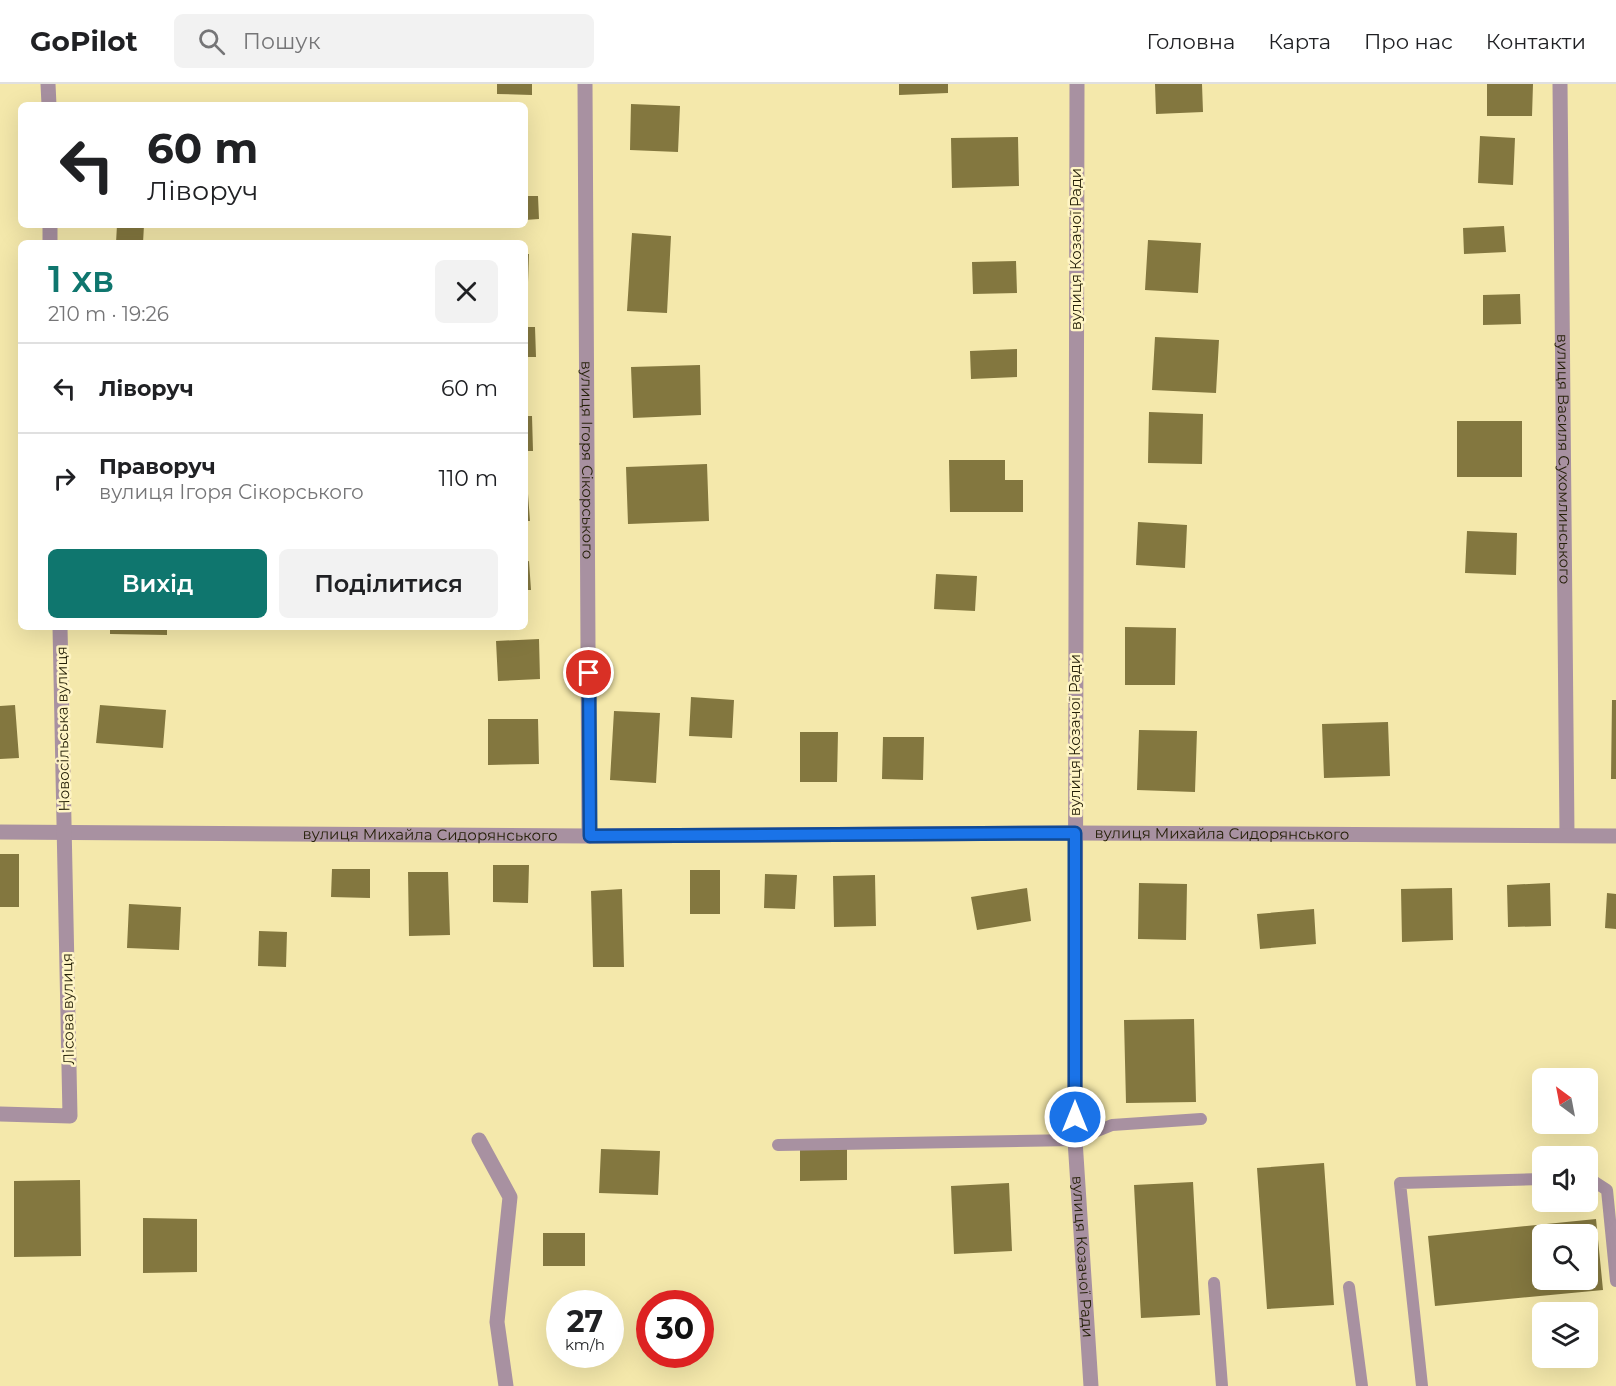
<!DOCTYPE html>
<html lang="uk">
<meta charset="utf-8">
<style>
body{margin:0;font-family:Montserrat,sans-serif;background:#f2f2f2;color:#202124;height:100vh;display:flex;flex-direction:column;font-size:22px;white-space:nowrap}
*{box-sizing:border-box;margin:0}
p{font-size:20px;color:#757577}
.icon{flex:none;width:33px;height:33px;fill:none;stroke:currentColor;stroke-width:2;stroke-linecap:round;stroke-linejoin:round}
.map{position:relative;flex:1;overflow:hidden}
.panel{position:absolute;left:18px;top:156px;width:510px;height:390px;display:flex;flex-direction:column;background:#fff;border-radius:9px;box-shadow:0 6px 24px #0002}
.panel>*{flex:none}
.guide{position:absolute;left:18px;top:18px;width:510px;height:126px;border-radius:9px;box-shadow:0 6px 24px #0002;background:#fff;color:#202124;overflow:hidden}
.needle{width:39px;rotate:328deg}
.controls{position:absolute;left:1532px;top:984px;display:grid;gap:12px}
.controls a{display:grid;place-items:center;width:66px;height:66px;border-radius:9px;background:#fff;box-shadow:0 6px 24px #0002;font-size:30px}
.speed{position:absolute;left:546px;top:1206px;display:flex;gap:12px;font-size:30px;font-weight:700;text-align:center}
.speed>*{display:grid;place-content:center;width:78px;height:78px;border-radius:50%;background:#fff;box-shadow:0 6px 24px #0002;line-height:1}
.speed small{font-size:15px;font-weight:400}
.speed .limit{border:9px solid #d22;background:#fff;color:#111}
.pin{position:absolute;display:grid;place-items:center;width:51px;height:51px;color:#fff;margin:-26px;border:3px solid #fff;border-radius:50%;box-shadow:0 2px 6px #0007}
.me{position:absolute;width:66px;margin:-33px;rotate:0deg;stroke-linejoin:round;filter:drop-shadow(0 0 4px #0008)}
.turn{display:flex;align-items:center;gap:21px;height:126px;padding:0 30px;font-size:27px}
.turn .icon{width:78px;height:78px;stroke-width:2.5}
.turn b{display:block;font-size:42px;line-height:51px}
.round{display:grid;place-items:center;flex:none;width:63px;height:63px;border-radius:9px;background:#f2f2f2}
.head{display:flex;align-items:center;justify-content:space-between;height:102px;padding:0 30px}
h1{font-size:36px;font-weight:600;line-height:45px;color:#0f766e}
.primary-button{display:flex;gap:12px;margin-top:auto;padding:12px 30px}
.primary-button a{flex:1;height:69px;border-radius:9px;background:#0f766e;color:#fff;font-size:24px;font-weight:600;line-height:69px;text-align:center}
.primary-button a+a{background:#f2f2f2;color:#202124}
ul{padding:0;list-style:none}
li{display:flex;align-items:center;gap:18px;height:90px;padding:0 30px;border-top:2px solid #e0e0e0}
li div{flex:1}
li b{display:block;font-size:22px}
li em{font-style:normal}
header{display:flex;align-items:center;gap:36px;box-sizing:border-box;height:84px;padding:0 30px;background:#fff;border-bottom:2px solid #e0e0e0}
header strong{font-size:28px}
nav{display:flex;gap:33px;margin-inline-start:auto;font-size:21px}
.search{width:420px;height:54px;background:#f2f2f2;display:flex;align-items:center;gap:15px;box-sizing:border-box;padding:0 21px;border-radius:9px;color:#757577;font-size:22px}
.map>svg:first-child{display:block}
.building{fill:#83773f;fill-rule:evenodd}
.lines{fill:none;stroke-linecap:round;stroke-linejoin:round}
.service{stroke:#a891a1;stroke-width:12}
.minor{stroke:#a891a1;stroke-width:15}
.route-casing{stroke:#114b97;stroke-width:15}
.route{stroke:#1a73e8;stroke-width:10}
.labels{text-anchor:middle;stroke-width:5;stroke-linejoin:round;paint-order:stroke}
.street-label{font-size:15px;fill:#241f07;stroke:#fff5c5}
</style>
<header>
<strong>GoPilot</strong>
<div class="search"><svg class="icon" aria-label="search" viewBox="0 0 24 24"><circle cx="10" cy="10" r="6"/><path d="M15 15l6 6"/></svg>Пошук</div>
<nav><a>Головна</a><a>Карта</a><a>Про нас</a><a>Контакти</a></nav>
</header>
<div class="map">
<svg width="1616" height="1302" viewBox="0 0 1616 1302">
<rect width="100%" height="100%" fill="#f4e8ab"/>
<path class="building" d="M497,0H532V11L497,10Z
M899,0H948V9L899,11Z
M1155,0H1202L1203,28L1156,30Z
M1487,0H1533L1532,32H1487Z
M631,20L680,22L678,68L630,66Z
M1480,52L1515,54L1513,101L1478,99Z
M1018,53L1019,102L952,104L951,54Z
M525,112H538L539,135L525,136Z
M117,141H144L143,159H116Z
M1504,142L1506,168L1464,170L1463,144Z
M632,149L671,152L667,229L627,227Z
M1148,156L1201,159L1198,209L1145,206Z
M525,170H529L528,198H525Z
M1016,177L1017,209L973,210L972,178Z
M1520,210L1521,240L1483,241V211Z
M525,243H535L536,273H525Z
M1155,253L1219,256L1216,309L1152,306Z
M1017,265V293L971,295L970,267Z
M700,281L701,331L633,334L631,283Z
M1149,328L1203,330L1202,380L1148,379Z
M525,332H532L533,367H525Z
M1457,337H1522V393H1457Z
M949,376H1005V396H1023V428H950Z
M707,380L709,437L628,440L626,383Z
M525,410H528L530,437H525Z
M1138,438L1187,441L1185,484L1136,481Z
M1467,447L1517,449L1516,491L1465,489Z
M529,477L531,506H525V478Z
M936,490L977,492L975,527L934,525Z
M110,543H167V551L110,550Z
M1125,543L1176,544L1175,601H1125Z
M539,555L540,595L498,597L496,557Z
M691,613L734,616L732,654L689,652Z
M1612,616H1616V695H1611Z
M15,621L19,674L0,675V622Z
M100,621L166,626L163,664L96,659Z
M614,627L660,629L656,699L610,696Z
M488,635H538L539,680L488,681Z
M1388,638L1390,692L1324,694L1322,640Z
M1139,646L1197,647L1195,708L1137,706Z
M800,648H838L837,698H800Z
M883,653H924L923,696L882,695Z
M0,770H19V823H0Z
M493,781H529L528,819L493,818Z
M332,785H370V814L331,813Z
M690,786H720V830H690Z
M408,788H448L450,851L409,852Z
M765,790L797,791L795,825L764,824Z
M875,791L876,842L834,843L833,792Z
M1139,799L1187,800L1186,856L1138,855Z
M1550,799L1551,842L1508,843L1507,801Z
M1027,804L1031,837L977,846L971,813Z
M1452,804L1453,856L1402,858L1401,805Z
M622,805L624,883H593L591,807Z
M1607,809L1616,810V845L1605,844Z
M129,820L181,823L179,866L127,864Z
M1314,825L1316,860L1260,865L1257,830Z
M259,847L287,848L286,883L258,882Z
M1194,935L1196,1018L1126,1019L1124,936Z
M800,1061H847V1096L800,1097Z
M601,1065L660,1067L658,1111L599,1109Z
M1324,1079L1334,1221L1267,1225L1257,1084Z
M80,1096L81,1172L14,1173V1097Z
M1193,1098L1200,1231L1141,1234L1134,1101Z
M1009,1099L1012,1167L954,1170L951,1102Z
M143,1134L197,1135V1188L143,1189Z
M1596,1135L1603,1206L1435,1222L1428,1152ZM1542,1150H1587V1196H1542Z
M543,1149H585V1182H543Z"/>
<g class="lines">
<path class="service" d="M778,1061L1075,1056L1112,1041L1201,1035
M1587,1093L1607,1106L1616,1197
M1214,1199L1222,1302
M1349,1203L1362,1302
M1422,1302L1400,1099L1542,1095"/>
<g class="minor">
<path d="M48,0L49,21"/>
<path id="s1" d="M585,0L589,752"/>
<path id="s2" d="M1077,0L1075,1056L1091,1302"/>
<path id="s3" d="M1560,0L1567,751"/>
<path d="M50,141V159"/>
<path id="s4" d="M0,748L589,752L1075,749L1616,752"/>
<path d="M0,1030L70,1032L60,543"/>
<path d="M479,1056L510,1113L497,1238L506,1302"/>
</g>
</g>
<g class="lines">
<defs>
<path id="route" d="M589,589L590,752L1075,749V1033"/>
</defs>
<use href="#route" class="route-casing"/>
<use href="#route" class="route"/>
</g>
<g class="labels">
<g class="street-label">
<text transform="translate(1076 165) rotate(-90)" y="5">вулиця Козачої Ради</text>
<text dy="5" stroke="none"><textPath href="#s3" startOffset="375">вулиця Василя Сухомлинського</textPath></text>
<text dy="5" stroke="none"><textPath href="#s1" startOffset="376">вулиця Ігоря Сікорського</textPath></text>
<text transform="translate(63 645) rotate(-91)" y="5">Новосільська вулиця</text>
<text transform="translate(1075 651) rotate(-90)" y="5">вулиця Козачої Ради</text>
<text dy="5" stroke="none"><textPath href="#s4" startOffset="1222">вулиця Михайла Сидорянського</textPath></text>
<text dy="5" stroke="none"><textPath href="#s4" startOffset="430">вулиця Михайла Сидорянського</textPath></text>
<text transform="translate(68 925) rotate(-91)" y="5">Лісова вулиця</text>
<text dy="5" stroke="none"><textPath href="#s2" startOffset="1173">вулиця Козачої Ради</textPath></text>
</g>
</g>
</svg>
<div class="controls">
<a><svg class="needle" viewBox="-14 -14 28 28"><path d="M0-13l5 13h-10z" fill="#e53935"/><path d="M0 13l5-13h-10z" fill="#757577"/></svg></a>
<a><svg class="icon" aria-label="sound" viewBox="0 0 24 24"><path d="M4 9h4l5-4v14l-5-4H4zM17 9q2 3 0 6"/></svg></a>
<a><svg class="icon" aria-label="search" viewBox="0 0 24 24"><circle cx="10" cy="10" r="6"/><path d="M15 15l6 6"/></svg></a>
<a><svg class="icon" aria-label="layers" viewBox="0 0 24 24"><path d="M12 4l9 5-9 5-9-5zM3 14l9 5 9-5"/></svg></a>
</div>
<div class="speed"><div>27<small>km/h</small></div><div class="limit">30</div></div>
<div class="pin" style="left:589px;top:589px;background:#d93025"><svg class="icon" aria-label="arrive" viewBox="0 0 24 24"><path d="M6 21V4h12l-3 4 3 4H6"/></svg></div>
<svg class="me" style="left:1075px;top:1033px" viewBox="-20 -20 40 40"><circle r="17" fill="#1a73e8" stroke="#fff" stroke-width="3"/><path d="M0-11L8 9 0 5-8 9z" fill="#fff"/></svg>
<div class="guide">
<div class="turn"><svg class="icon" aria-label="left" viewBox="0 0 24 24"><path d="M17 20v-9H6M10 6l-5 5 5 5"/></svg><div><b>60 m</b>Ліворуч</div></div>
</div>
<section class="panel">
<div class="head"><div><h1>1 хв</h1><p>210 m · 19:26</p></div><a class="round"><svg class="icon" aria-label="close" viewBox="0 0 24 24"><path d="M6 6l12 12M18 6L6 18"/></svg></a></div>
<ul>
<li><svg class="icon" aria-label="left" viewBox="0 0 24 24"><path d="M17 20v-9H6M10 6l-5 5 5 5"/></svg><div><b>Ліворуч</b></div><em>60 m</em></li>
<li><svg class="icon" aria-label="right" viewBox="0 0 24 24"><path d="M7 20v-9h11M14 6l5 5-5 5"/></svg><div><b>Праворуч</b><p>вулиця Ігоря Сікорського</p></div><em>110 m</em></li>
</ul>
<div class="primary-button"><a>Вихід</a><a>Поділитися</a></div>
</section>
</div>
